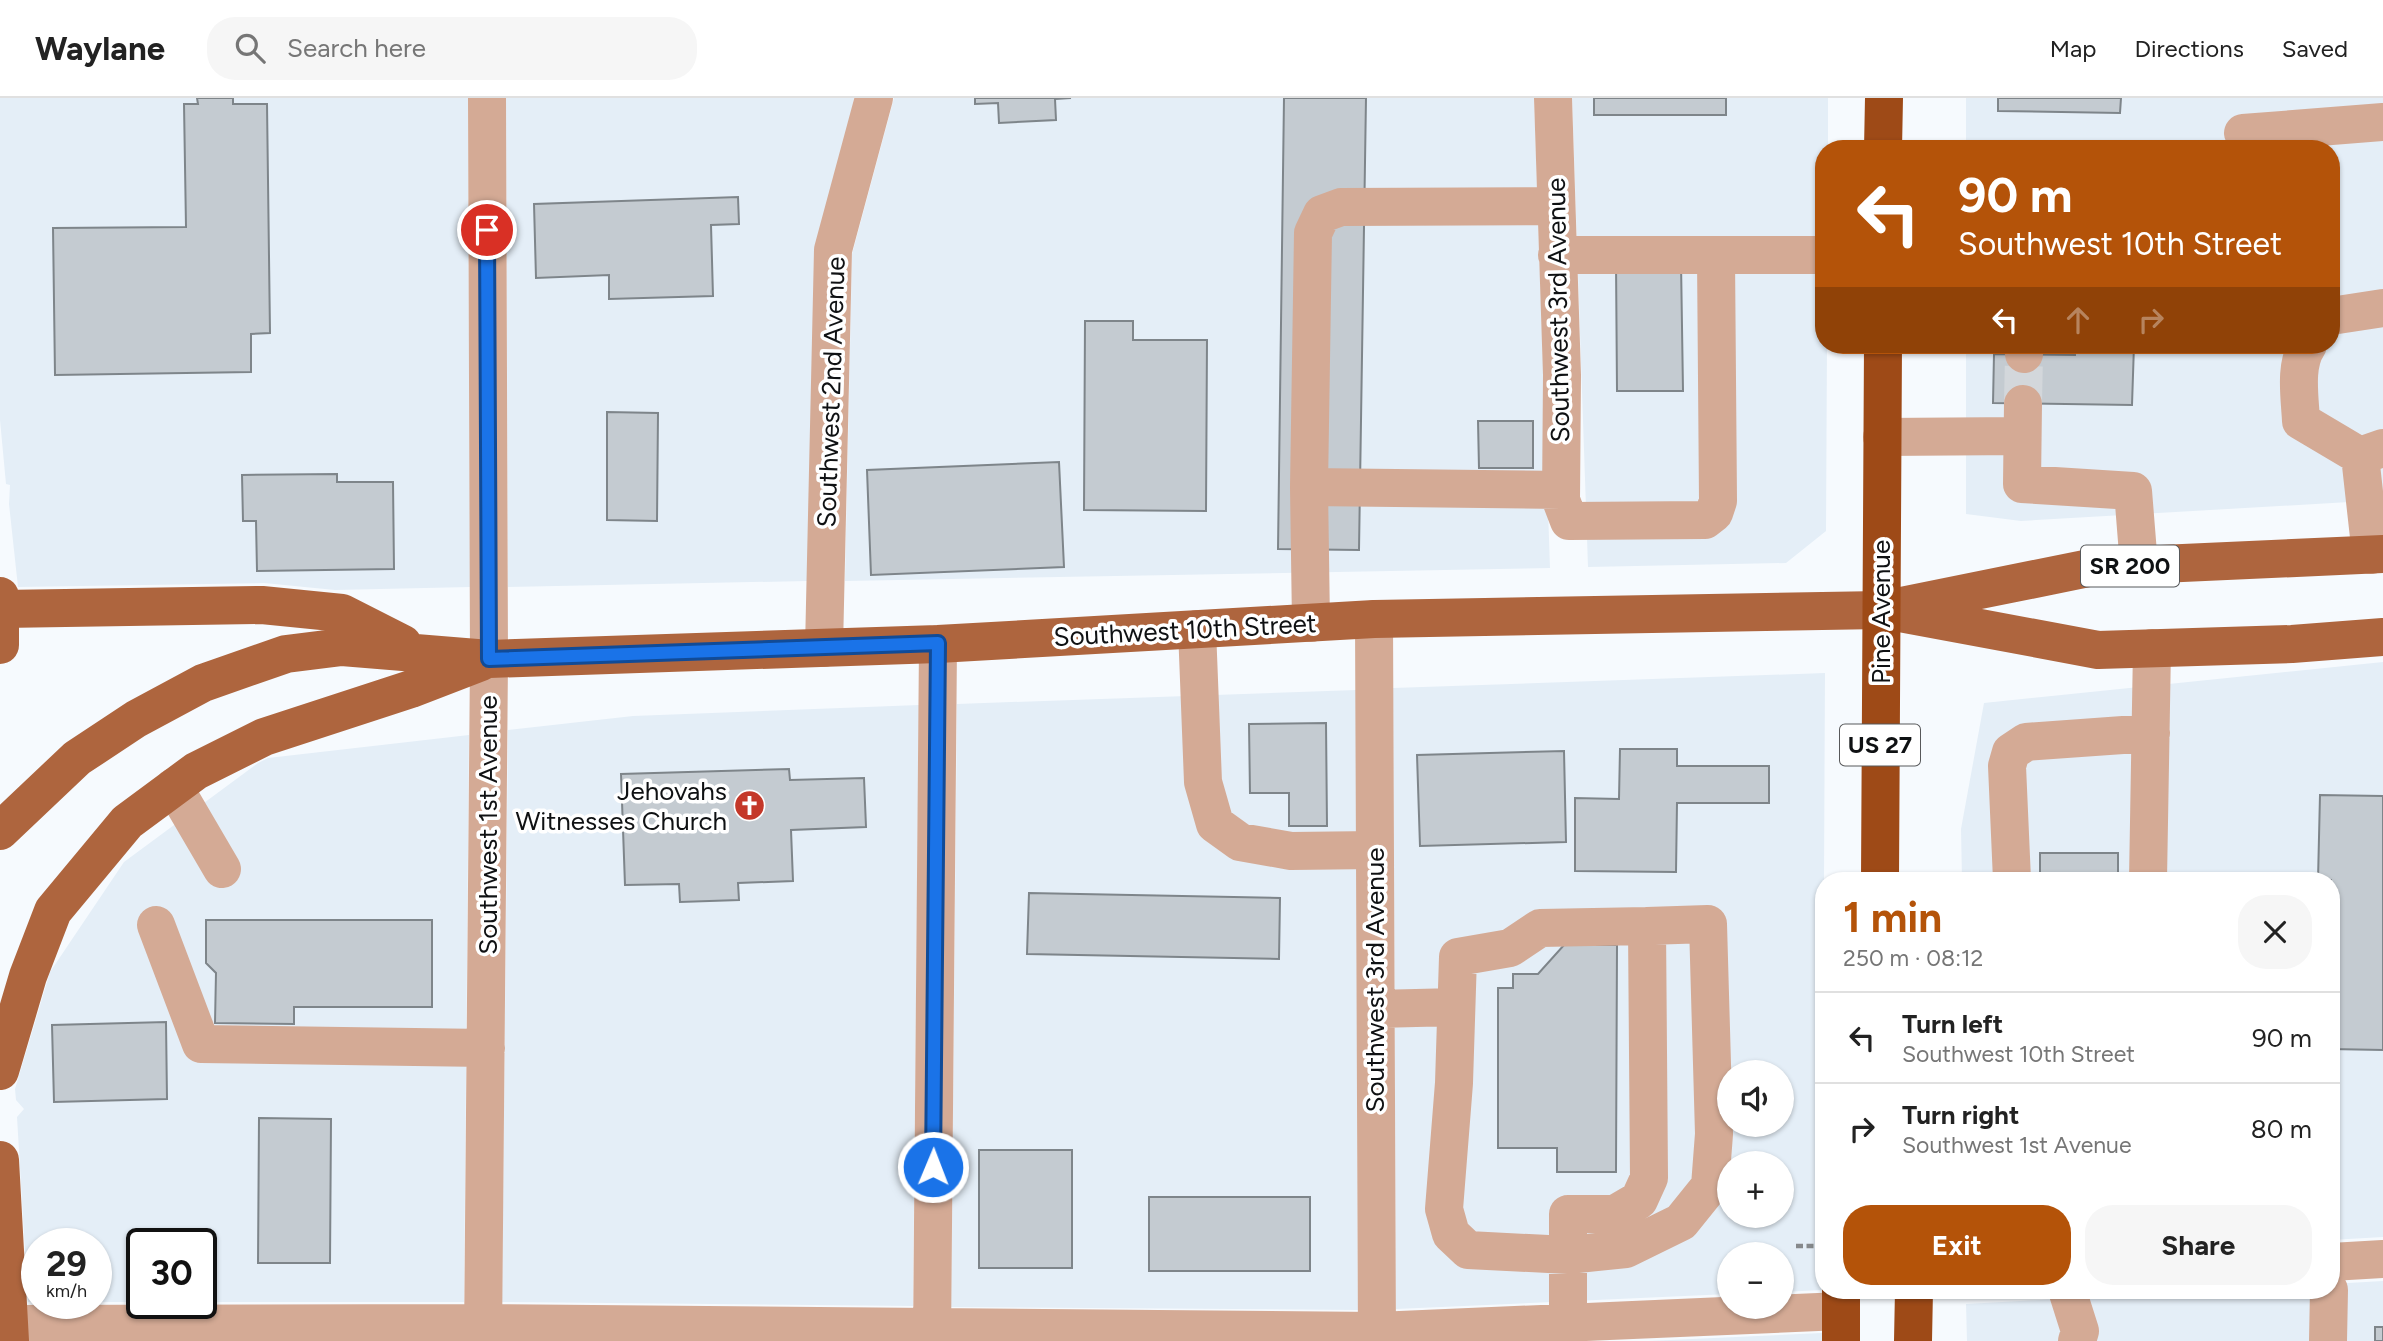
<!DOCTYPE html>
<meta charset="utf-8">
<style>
body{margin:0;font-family:Figtree,sans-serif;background:#f6f6f6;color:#222;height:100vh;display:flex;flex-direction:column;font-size:26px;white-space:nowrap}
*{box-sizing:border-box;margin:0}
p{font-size:23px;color:#767676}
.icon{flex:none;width:38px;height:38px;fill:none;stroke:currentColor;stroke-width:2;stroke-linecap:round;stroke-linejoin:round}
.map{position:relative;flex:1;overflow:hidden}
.sheet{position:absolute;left:1815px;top:774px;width:525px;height:427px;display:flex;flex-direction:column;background:#fff;border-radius:28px;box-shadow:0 2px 5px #0004}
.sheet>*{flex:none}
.guide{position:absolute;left:1815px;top:42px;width:525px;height:214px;border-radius:28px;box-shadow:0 2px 5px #0004;background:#b45309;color:#fff;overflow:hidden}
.fabs{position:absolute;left:1717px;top:962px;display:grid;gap:14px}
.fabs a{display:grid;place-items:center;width:77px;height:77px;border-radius:50%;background:#fff;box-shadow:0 2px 5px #0004;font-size:35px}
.speed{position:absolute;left:21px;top:1130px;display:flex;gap:14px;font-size:35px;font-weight:700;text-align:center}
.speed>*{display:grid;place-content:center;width:91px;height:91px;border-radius:50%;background:#fff;box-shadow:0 2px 5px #0004;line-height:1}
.speed small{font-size:18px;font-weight:400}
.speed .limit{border:4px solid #111;border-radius:10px;background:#fff;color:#111}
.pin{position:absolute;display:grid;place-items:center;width:60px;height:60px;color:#fff;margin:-30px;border:4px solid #fff;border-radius:50%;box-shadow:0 2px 7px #0007}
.me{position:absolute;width:77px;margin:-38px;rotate:1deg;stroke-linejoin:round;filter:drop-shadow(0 0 5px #0008)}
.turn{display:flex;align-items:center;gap:24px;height:147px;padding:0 28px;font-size:32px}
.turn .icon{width:91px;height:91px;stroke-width:2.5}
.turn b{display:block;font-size:49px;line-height:60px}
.lanes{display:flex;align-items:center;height:66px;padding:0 28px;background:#0003;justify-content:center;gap:35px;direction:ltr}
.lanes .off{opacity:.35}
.round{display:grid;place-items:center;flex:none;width:74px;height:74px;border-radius:28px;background:#f6f6f6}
.head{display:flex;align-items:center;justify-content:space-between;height:119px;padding:0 28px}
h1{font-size:42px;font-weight:700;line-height:52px;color:#b45309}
.action{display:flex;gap:14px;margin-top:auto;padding:14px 28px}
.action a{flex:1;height:80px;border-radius:28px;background:#b45309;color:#fff;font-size:28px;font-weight:700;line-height:80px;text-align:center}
.action a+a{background:#f6f6f6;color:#222}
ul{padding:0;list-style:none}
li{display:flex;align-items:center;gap:21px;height:91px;padding:0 28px;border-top:2px solid #e0e0e0}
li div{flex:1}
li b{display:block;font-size:26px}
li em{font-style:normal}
header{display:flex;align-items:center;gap:42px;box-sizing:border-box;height:98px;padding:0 35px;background:#fff;border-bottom:2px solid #e0e0e0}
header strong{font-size:33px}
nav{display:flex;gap:38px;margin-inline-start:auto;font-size:24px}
.search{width:490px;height:63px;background:#f6f6f6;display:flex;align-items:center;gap:18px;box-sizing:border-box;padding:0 24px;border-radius:28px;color:#767676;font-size:26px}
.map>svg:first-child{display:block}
.built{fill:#e4eef7;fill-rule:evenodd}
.building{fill:#c4cbd1;stroke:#7e858a;stroke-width:2}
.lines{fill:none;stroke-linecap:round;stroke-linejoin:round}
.minor-tunnel{stroke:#d3d7db;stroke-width:38;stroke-dasharray:38 19;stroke-linecap:butt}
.path{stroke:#86898c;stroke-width:4.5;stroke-dasharray:7 3.5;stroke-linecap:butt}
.minor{stroke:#d4aa95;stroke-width:38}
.major{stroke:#ae653e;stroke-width:38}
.highway{stroke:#9e4a17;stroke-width:38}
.route-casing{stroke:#114b97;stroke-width:18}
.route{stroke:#1a73e8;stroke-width:12}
.labels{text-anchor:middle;stroke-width:7;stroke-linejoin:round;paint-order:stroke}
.shield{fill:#fff;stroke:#57585a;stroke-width:2}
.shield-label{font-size:24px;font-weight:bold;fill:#0f1113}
.street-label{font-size:26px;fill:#0f1113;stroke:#fff}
.poi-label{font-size:26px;fill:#0f1113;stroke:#fff;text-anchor:end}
</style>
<header>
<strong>Waylane</strong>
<div class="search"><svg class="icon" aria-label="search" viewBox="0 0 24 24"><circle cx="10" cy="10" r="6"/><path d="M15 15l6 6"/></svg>Search here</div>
<nav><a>Map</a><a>Directions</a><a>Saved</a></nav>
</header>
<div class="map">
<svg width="2383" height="1243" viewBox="0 0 2383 1243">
<rect width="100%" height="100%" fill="#f6fafe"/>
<path class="built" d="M0,0H468L470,489L335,492L264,485L18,489L9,406L10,387L6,386L0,322Z
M506,0H854L807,483L508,489Z
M894,0H1534L1550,470L845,483L852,156Z
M1572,0H1828V51H1824V247H1827L1826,433L1786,465L1588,469Z
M1966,0H2383V402L2021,423L1966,416V247H2331V51H1966Z
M2383,564V1139L2331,1142V782H1962L1961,731L1984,605Z
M1825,575L1822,1192L1782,1194V1157H1729V1196L1396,1211L1393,590ZM1729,975H1782V1027H1729ZM1729,1066H1782V1118H1729Z
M1356,592L1358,1212L951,1209L957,606Z
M919,607L913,1208L502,1204L508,632L633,618Z
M469,637L464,1204H201V1146H142V1204H96V1146H37V1204H28L17,1019L24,1011L16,1002L15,991L50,874L124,764L258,665L268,660Z
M2383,1183V1243H1967L1966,1206L2222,1192H2331V1186Z
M1822,1235V1243H1648Z"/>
<path class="building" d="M197,0H233V6H267L270,235L251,236V274L55,277L53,130L186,129L184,6H198Z
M975,0H1071L1055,1L1056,22L999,25L998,5L975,6Z
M1284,0H1366L1359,452L1278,451Z
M1594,0H1726V17H1594Z
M1998,0H2121L2120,15L1998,13Z
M738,99L739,126L711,127L713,198L609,201V177L536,180L534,106Z
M1681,164L1683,293H1617L1616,165Z
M1085,223H1133V242H1207L1206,413L1084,412Z
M2075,247H2134L2132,307L1993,305L1994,256L2075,257Z
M607,314L658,315L657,423L607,422Z
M1478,323H1533V370H1479Z
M1059,364L1064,469L871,477L867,372Z
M337,376V384H393L394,471L257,473L256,423H243L242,377Z
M1326,625L1327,728H1289V695H1250L1249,626Z
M1620,651H1677V668H1769V705H1677L1676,774L1575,773V700L1619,701Z
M1564,653L1566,744L1420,748L1417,657Z
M789,671L790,682L864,680L866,729L791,732L793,783L738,785L739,802L680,804L679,786L625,787L621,676Z
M2320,697L2383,698V952L2331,951V782H2318Z
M2040,755H2118V782H2040Z
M1029,795L1280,800L1279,861L1027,856Z
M206,822H432V909H294V926L215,925L216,875L206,865Z
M1564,847H1617L1616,1074H1557V1050H1498V890H1513V876H1538Z
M166,924L167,1001L54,1004L52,927Z
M259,1020L331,1021L330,1165H258Z
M979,1052H1072V1170H979Z
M1149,1099H1310V1173H1149Z
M2375,1229H2383V1243H2375Z"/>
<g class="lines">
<path class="minor-tunnel" d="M2023,306L2024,256"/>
<path class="path" d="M1796,1148H1824"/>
<path class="minor" d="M1553,0L1562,277L1561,402L1569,423L1705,422L1714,415L1718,403L1716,159
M2243,35L2383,24
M1557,157H1824
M2331,218L2383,210
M2023,247L2024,256
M2308,247C2294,267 2300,300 2301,323L2360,358
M2023,306L2022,386L2133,393L2139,468
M1882,339L2022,338
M1309,389L1561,392
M2371,457L2360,358L2383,350
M1374,521L1377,1243
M1311,525L1309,389L1313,135L1322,116L1341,109L1556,108
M1197,531L1203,684L1215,726L1240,744L1291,753L1375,752
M824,550L833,152L874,0
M174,689L222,771
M2012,782L2007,668L2011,654L2026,644L2151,635
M2148,782L2152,550
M156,827L201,946L486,950
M1376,911L1456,909
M2331,1164L2383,1161
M2067,1192L2080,1233L2077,1243
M1568,1225V1116H1615L1639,1102L1649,1080L1647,828L1540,830L1510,850L1458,859L1454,985L1444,1111L1451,1136L1468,1152L1568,1157L1626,1151L1681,1124L1710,1088L1714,1036L1708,826L1647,828
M0,1226L483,1225L1377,1233L1841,1213
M483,1243L489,561L487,0
M932,1243L938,546
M2328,1243L2329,1192"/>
<path class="major" d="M0,498V547
M2,511L262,507L342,515L403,546
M1900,515L2098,552L2292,546L2383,539
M0,733L77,660L136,621L203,585L286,556L342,549L489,561L938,546L1374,521L1881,512L2094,469L2383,456
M0,973L28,878L53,813L127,724L196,673L264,639L411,591L481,564
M0,1062L10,1243"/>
<path class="highway" d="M1883,51L1884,0
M1880,782L1883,247
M1841,1243V1192
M1913,1243L1914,1192"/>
</g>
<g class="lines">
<defs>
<path id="route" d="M487,132L489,561L938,545L933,1069"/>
</defs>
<use href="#route" class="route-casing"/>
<use href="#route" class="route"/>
</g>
<defs>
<symbol id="church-disc" viewBox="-11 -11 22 22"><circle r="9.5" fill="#c43829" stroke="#fff"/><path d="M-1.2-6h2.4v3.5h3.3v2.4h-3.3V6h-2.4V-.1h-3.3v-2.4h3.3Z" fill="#fff"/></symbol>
</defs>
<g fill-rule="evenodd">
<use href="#church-disc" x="732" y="690" width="35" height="35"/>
</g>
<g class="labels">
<g class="shield">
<rect x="2081" y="447.5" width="98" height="41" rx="5"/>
<rect x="1840" y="626.5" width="80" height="41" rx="5"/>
</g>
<g class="shield-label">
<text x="2130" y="476">SR 200</text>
<text x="1880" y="655">US 27</text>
</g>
<g class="street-label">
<text transform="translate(1558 212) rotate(-91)" y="9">Southwest 3rd Avenue</text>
<text transform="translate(831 294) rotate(-88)" y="9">Southwest 2nd Avenue</text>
<text transform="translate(1881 514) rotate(-90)" y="9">Pine Avenue</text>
<text transform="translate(1185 532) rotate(-3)" y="9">Southwest 10th Street</text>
<text transform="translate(488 727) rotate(-90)" y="9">Southwest 1st Avenue</text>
<text transform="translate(1375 882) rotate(-90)" y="9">Southwest 3rd Avenue</text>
</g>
<g class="poi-label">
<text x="727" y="702">Jehovahs<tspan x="727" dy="30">Witnesses Church</tspan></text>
</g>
</g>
</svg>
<div class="fabs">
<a><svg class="icon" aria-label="sound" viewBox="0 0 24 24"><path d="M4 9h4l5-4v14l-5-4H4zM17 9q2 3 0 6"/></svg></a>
<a>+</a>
<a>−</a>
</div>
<div class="speed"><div>29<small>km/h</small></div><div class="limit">30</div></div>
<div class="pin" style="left:487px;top:132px;background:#d93025"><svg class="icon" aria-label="arrive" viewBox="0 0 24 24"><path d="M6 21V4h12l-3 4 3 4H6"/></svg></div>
<svg class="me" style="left:933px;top:1069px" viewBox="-20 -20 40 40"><circle r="17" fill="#1a73e8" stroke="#fff" stroke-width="3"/><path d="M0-11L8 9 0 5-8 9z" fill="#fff"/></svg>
<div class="guide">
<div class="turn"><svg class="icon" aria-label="left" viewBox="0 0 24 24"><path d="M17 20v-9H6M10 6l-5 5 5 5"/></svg><div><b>90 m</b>Southwest 10th Street</div></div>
<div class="lanes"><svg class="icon" aria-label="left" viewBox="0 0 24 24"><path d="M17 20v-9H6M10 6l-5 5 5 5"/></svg><svg class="icon off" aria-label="ahead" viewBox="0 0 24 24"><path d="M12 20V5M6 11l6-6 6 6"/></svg><svg class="icon off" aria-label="right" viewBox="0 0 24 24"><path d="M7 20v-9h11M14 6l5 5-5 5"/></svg></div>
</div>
<section class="sheet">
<div class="head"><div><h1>1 min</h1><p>250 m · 08:12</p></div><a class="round"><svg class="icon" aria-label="close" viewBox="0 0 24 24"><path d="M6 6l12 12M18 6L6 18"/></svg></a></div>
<ul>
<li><svg class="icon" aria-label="left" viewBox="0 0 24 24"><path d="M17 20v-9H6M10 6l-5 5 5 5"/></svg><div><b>Turn left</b><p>Southwest 10th Street</p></div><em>90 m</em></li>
<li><svg class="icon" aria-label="right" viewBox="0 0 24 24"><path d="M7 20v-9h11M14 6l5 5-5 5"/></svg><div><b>Turn right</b><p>Southwest 1st Avenue</p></div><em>80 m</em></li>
</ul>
<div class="action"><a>Exit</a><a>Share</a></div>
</section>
</div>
